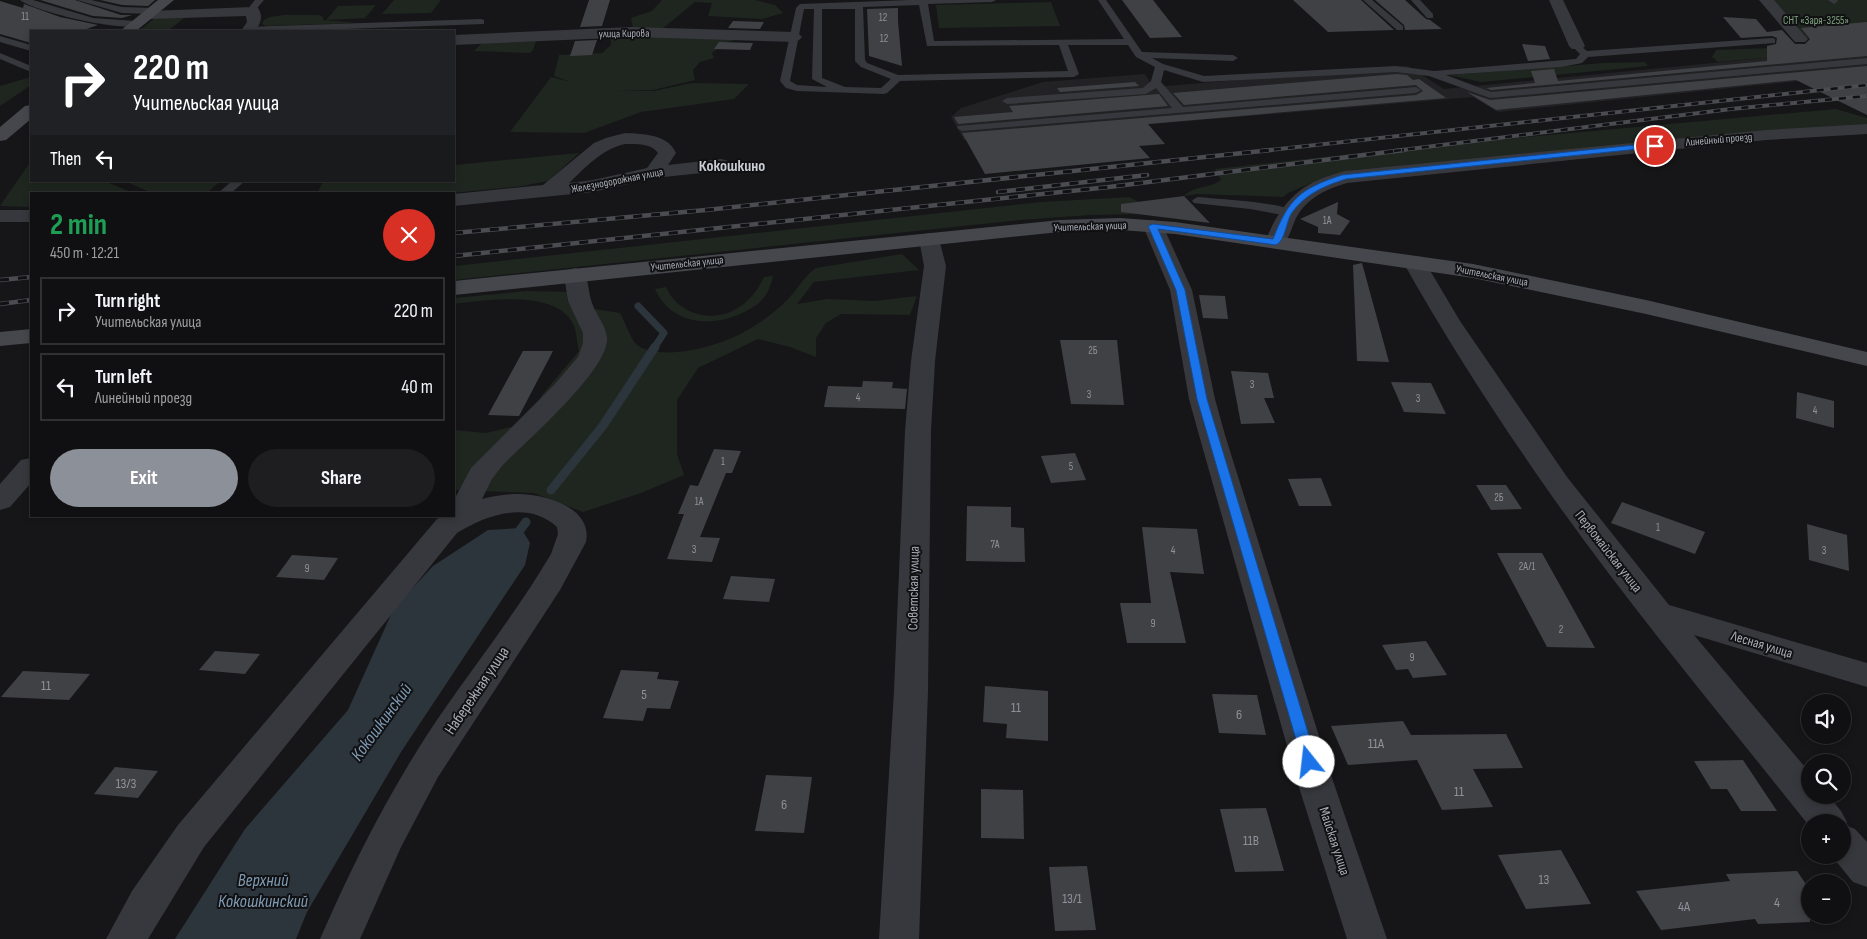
<!DOCTYPE html>
<meta charset="utf-8">
<style>
body{margin:0;font-family:"Sofia Sans Condensed",sans-serif;background:#1e1e20;color:#f1f3f6;height:100vh;display:flex;flex-direction:column;font-size:19px;white-space:nowrap}
*{box-sizing:border-box;margin:0}
p{font-size:16px;color:#9c9d9f}
.icon{flex:none;width:28px;height:28px;fill:none;stroke:currentColor;stroke-width:2;stroke-linecap:round;stroke-linejoin:round}
.map{position:relative;flex:1;overflow:hidden}
.details{position:absolute;left:30px;top:192px;width:425px;height:325px;display:flex;flex-direction:column;background:#101012;border-radius:0px;box-shadow:0 2px 8px #0003,0 0 0 1px #303032}
.details>*{flex:none}
.banner{position:absolute;left:30px;top:30px;width:425px;height:152px;border-radius:0px;box-shadow:0 2px 8px #0003,0 0 0 1px #303032;background:#202124;color:#fff;overflow:hidden}
.tools{position:absolute;left:1801px;top:694px;display:grid;gap:10px}
.tools a{display:grid;place-items:center;width:50px;height:50px;border-radius:50%;background:#101012;box-shadow:0 2px 8px #0003,0 0 0 1px #303032;font-size:25px}
.pin{position:absolute;display:grid;place-items:center;width:42px;height:42px;color:#fff;margin:-21px;border:2px solid #fff;border-radius:50%;box-shadow:0 1px 5px #0007}
.me{position:absolute;width:55px;margin:-28px;rotate:344deg;stroke-linejoin:round;filter:drop-shadow(0 0 4px #0008)}
.turn{display:flex;align-items:center;gap:18px;height:105px;padding:0 20px;font-size:22px}
.turn .icon{width:65px;height:65px;stroke-width:2.5}
.turn b{display:block;font-size:35px;line-height:42px}
.then{display:flex;align-items:center;height:48px;padding:0 20px;background:#0003;gap:10px;font-size:19px}
.round{display:grid;place-items:center;flex:none;width:52px;height:52px;border-radius:26px;background:#1e1e20}
.summary{display:flex;align-items:center;justify-content:space-between;height:85px;padding:0 20px}
h1{font-size:30px;font-weight:700;line-height:38px;color:#1e9e55}
.action{display:flex;gap:10px;margin-top:auto;padding:10px 20px}
.action a{flex:1;height:58px;border-radius:30px;background:#8c9099;color:#fff;font-size:20px;font-weight:700;line-height:58px;text-align:center}
.action a+a{background:#1e1e20;color:#f1f3f6}
ul{padding:0;list-style:none}
li{display:flex;align-items:center;gap:15px;height:68px;margin:0 10px 8px;padding:0 10px;border:2px solid #303032;border-radius:0px}
li div{flex:1}
li b{display:block;font-size:19px}
li em{font-style:normal}
.map>svg:first-child{display:block}
.built{fill:#222225}
.green{fill:#1e261f}
.water{fill:#2c353c}
.lines{fill:none;stroke-linecap:round;stroke-linejoin:round}
.stream-far1{stroke:#2c353c;stroke-width:7}
.stream{stroke:#2c353c;stroke-width:9}
.building{fill:#404145}
.lane{fill:#37383d;fill-rule:evenodd}
.street{fill:#37383d;fill-rule:evenodd}
.secondary{fill:#45474d;fill-rule:evenodd}
.rail-far1-casing{stroke:#4a4c52;stroke-width:4}
.rail-casing{stroke:#4a4c52;stroke-width:4.5}
.rail-far1{stroke:#111113;stroke-width:2.5;stroke-dasharray:7;stroke-linecap:butt}
.rail{stroke:#111113;stroke-width:3;stroke-dasharray:9;stroke-linecap:butt}
.route{fill:#1a73e8;stroke:#114b97}
.labels{text-anchor:middle;stroke-width:4;stroke-linejoin:round;paint-order:stroke}
.number-label{font-size:11px;fill:#8e929b}
.far-park-label{font-size:11px;fill:#7fa381;stroke:#111113}
.far-street-label{font-size:11px;fill:#a8adb8;stroke:#111113}
.street-label{font-size:14px;fill:#a8adb8;stroke:#111113}
.near-number-label{font-size:14px;fill:#8e929b}
.far-district-label{font-size:16px;font-weight:bold;fill:#c9ccd4;stroke:#111113}
.near-street-label{font-size:16px;fill:#a8adb8;stroke:#111113}
.near-water-label{font-size:18px;font-style:italic;fill:#7f9bb3;stroke:#111113}
</style>
<div class="map">
<svg width="1867" height="939" viewBox="0 0 1867 939">
<rect width="100%" height="100%" fill="#161618"/>
<path class="built" d="M1867,48V74L1498,112L1473,97L964,140L951,117L961,108L1043,82L1145,74L1153,87L1408,66L1444,89Z"/>
<path class="green" d="M394,0H441L431,13L382,14Z
M662,0H755L775,5L783,13L762,19L708,16L712,3L695,2L662,29L633,28L631,18L652,11Z
M1766,0H1867V37L1800,39Z
M1051,2L1060,26L939,28L936,5Z
M376,5L365,18L326,20L338,6Z
M284,15H319L323,17V20L356,23L266,26L262,24L264,20L270,17Z
M155,18H184L169,30H140Z
M587,36H751L724,43L712,53L714,58L700,62L693,70L695,80L653,90H616L654,91L692,83L749,84L734,99L641,112L584,133L510,132L551,77L571,82L554,76L559,55L602,53L611,45V39H594Z
M536,41L533,50L530,53L474,51L482,43Z
M1824,46L1867,49L1718,62L1712,57L1716,50Z
M1645,62L1648,66L1481,82L1449,75L1604,63Z
M31,77V85L0,106V86Z
M1836,109L1867,118V124L1354,170L1330,175L1288,193L1283,197L1197,194L1184,196C1195,185 1209,189 1221,180L1215,169L1396,149Z
M579,153L548,181L522,186L442,194H317L323,181H454V165Z
M31,161V181H104L136,194H31V207L0,206Z
M124,181H214L218,183L206,194H155Z
M1129,197L1141,203L1143,214L1091,215L1020,220L454,280V266L1041,202Z
M902,254L919,270L814,282L797,304L827,299L875,301L917,296L910,315L841,314L826,323L816,338V357L790,347L758,339L698,368L677,400V454L684,475L641,493L583,512L534,493L454,490V430L486,433L527,423L542,395L579,351C577,343 577,332 573,324C557,289 484,300 454,304V298L527,291L570,292L567,299L570,305L620,313C624,320 631,339 636,344C658,363 720,346 742,333C757,325 773,314 785,302C797,291 803,277 816,268Z
M773,276C771,285 768,294 761,301C755,307 746,311 738,315C707,328 669,322 655,289L666,287C677,313 711,324 736,309C749,302 758,290 764,277Z"/>
<path class="water" d="M521,528L530,543L525,565L401,752L307,912L296,939H175L245,829L348,710L394,608L433,566L488,530Z"/>
<g class="lines">
<path class="stream-far1" d="M638,306L664,333L654,348"/>
<path class="stream" d="M551,490L602,427L655,347
M514,538L526,522"/>
</g>
<path class="building" d="M40,0H75L121,15H132L122,18L93,16Z
M100,0H155L148,6L122,5Z
M589,0H610L602,26L580,27Z
M1122,0H1153L1182,37L1150,38Z
M1293,0H1361L1394,30L1328,32Z
M1375,0H1405L1426,19L1430,20L1442,29L1405,30L1404,25Z
M0,1L23,8L24,4L60,17L98,25L81,31H31V43L0,34Z
M898,8V21L902,66L869,56L867,9Z
M1723,17L1756,19L1767,32L1782,30L1795,44H1805L1810,39L1801,28L1867,22V56L1491,90L1486,88L1535,83L1531,71L1554,69L1558,81L1767,61V46L1776,44L1777,38L1772,36L1741,38Z
M733,21L764,22L760,29L728,28Z
M597,40L592,55L570,56L575,41Z
M719,42L753,43L750,50L714,49Z
M1522,44L1545,46L1550,59L1528,61Z
M1867,66V115L1796,80L1496,110L1467,92L1490,100Z
M1397,74L1407,75L1413,80L1419,79L1446,98L1148,124L1165,144L1139,146L1150,158L985,174L962,133L1416,95L1423,91L1416,85L1184,105L1173,93Z
M1135,82L1139,86L1060,92L1057,88Z
M1159,94L1168,106L958,124L954,117L1013,112L1009,106Z
M1184,196L1210,223L1121,212V204Z
M1338,202L1337,214L1350,221L1340,235L1318,233V227L1300,219Z
M1362,263L1389,362L1357,361L1353,265Z
M1199,295L1225,296L1228,319L1203,318Z
M1060,340H1117L1124,405L1071,404Z
M523,351H553L519,416L488,415Z
M1231,371L1268,373L1274,398H1264L1275,423L1241,424Z
M863,381L893,382L892,388L907,389L905,409L824,407L828,386L862,387Z
M1391,382L1431,383L1446,414L1404,412Z
M1797,392L1834,401V428L1796,418Z
M714,449L741,451L732,473H726L700,537L720,538L712,562L667,559L684,514H678L690,485L698,486Z
M1075,453L1086,480L1051,483L1041,456Z
M1321,478L1332,506H1299L1288,479Z
M1476,485H1506L1522,509L1491,510Z
M1622,502L1705,532L1695,554L1611,523Z
M967,506L1011,507V527L1024,528L1025,562L966,561Z
M1807,524L1847,535L1849,571L1809,560Z
M1142,527L1197,529L1204,574L1170,572L1186,643H1127L1120,603H1151Z
M1497,553H1542L1595,648L1547,647Z
M292,555L338,558L324,580L276,577Z
M731,576L775,579L769,602L723,599Z
M1426,641L1447,675L1413,678L1408,669L1396,670L1382,645Z
M215,651L260,654L245,674L199,670Z
M621,670L659,672L657,679L679,681L670,709L647,708L643,721L603,718Z
M23,671L90,674L69,700L1,697Z
M985,686L1048,691V741L1006,738L1007,724L983,722Z
M1212,694L1257,695L1266,735L1219,733Z
M1403,721L1411,735L1506,734L1523,768L1473,769L1493,807L1442,810L1417,760L1348,765L1331,726Z
M1743,760L1777,811H1741L1727,789H1711L1694,761Z
M115,767L158,771L138,798L94,794Z
M766,775L812,777L804,833L755,831Z
M981,789L1023,790L1024,839L981,838Z
M1266,808L1284,871L1235,872L1220,809Z
M1561,850L1591,904L1526,909L1498,855Z
M1087,866L1096,930L1055,931L1049,867Z
M1797,871L1810,890V922L1758,924L1755,919L1661,930L1636,891L1730,881L1726,874Z"/>
<g class="lines">
<path class="lane" d="M20,0H33L93,18L136,21L140,24C127,34 33,11 20,0Z
M77,0H91L122,7L154,8L158,11L154,14L122,13Z
M255,0H264L258,7L256,13H250V6Z
M910,0H996L992,2L928,4L934,41L1124,39L1098,0H1106L1142,52L1233,55L1238,58L1233,61L1152,58L1163,64L1204,76L1396,66L1434,71L1576,59L1580,54L1573,47L1578,44L1587,51L1772,38L1775,39V43L1588,57L1582,63L1561,67L1446,75L1491,92L1867,58V64L1490,98L1429,76L1396,72L1203,82L1164,70L1161,82L1183,107L1416,87L1421,90L1416,93L962,131L957,128L958,126L1172,108L1156,88L1146,94L1007,104L1002,101L1007,98L1143,88L1151,81L1155,67L1136,57L1128,45H1068L1079,74L1074,77L900,81L887,93L884,94L797,91L786,88L780,81L796,8L800,4ZM919,5L927,46L1059,45L1068,71L898,75L867,63L865,60L863,7ZM804,9H814L812,79L827,87L797,85L790,81ZM822,9H855V61L861,67L891,79L881,88L845,87L822,78Z
M1363,0H1372L1403,26V30H1397Z
M1411,0H1420L1433,14V18H1427Z
M1828,0H1837L1838,1L1834,4Z
M481,19L484,20V24L289,31L245,30L249,27Z
M0,36L31,45V51L0,42Z
M0,53L31,66V72L0,59Z
M232,181H245L230,194H217Z
M1198,197C1215,199 1284,202 1294,212L1288,216L1250,209L1194,203L1192,201L1194,199Z"/>
<path class="street" d="M1549,0H1563L1585,46L1582,49H1572L1569,46Z
M1759,0H1774L1805,36L1808,39L1805,42H1795Z
M253,7L258,8C264,17 260,24 255,31H241L247,22L246,16L149,19L144,18L142,15L144,12L149,11Z
M632,27L794,32L799,34L802,37L799,40L794,42L632,37L454,45V35Z
M1867,124V134L1766,140L1347,183C1326,189 1307,198 1296,218C1292,227 1289,238 1283,246L1276,248L1269,246L1265,242C1282,200 1301,182 1345,171L1766,130Z
M625,133C643,134 668,134 676,153L668,165L721,159L728,161L730,165L728,169L721,171L654,178L593,192L454,206V194L543,185L594,143L606,138ZM625,144C637,144 651,143 658,153L647,168L593,180L569,183C586,167 602,149 625,144Z
M0,210H31V222H0Z
M1153,220L1160,222L1163,226L1192,290L1215,399L1225,435L1333,781L1387,939H1347L1297,781L1199,435L1189,399L1170,290L1143,226L1146,222Z
M929,233L936,235L939,239L946,266L935,361L931,431L928,691L919,939H879L894,691L905,431L911,361L924,266L919,239L922,235Z
M1414,256L1422,257L1460,321L1567,477L1669,605L1867,663V687L1694,635L1810,773V795H1828L1841,811L1847,822L1845,825L1855,829L1867,842V887L1853,882L1831,855H1842V822H1810V827C1722,716 1629,606 1547,489C1496,416 1447,340 1403,262L1406,257Z
M575,268L583,270C589,280 588,292 592,303C596,315 606,325 607,338C609,370 525,442 502,466L492,479L482,499C494,496 505,494 518,494C544,494 593,507 586,542L560,590L438,777L401,847L360,939H320C351,868 385,800 427,735C467,674 514,617 551,554L558,534L557,527C528,500 486,515 457,533L204,847L148,939H106L132,891L178,825L437,519L442,516H454V500L471,468L554,385L578,357L583,343V333L568,301L564,275L567,270Z
M31,458V483L10,507L0,510V484L21,460Z"/>
<path class="secondary" d="M158,0H174L136,31H120Z
M31,105V119L6,140L0,141V127L25,106Z
M1120,218L1175,222L1473,264L1646,300L1867,352V366L1646,314L1473,278L1175,234L1120,230L1060,232L454,295V281L1060,220Z
M31,329V343L0,346V332Z"/>
<defs>
<path id="rail-far1" d="M1260,151L1867,85
M1394,151L1731,109L1867,96"/>
<path id="rail" d="M998,192L1147,175
M454,233L706,210L1271,150
M454,256L1109,187L1404,150
M0,280L31,277
M0,304L31,300"/>
</defs>
<use href="#rail-far1" class="rail-far1-casing"/>
<use href="#rail" class="rail-casing"/>
<use href="#rail-far1" class="rail-far1"/>
<use href="#rail" class="rail"/>
</g>
<path class="route" d="M1655,143L1659,146L1658,147L1346,179C1324,186 1305,194 1291,214C1286,223 1285,241 1276,245L1158,229L1185,290L1207,399L1317,762L1315,767L1309,768L1304,767L1197,399L1176,290L1148,226L1153,224L1273,239C1289,198 1300,189 1342,175Z"/>
<g class="labels">
<g class="number-label">
<text x="25" y="20">11</text>
<text x="883" y="21">12</text>
<text x="884" y="42">12</text>
<text x="1327" y="224">1А</text>
<text x="1093" y="354">2Б</text>
<text x="1252" y="388">3</text>
<text x="1089" y="398">3</text>
<text x="858" y="401">4</text>
<text x="1418" y="402">3</text>
<text x="1815" y="414">4</text>
<text x="723" y="465">1</text>
<text x="1071" y="470">5</text>
<text x="1499" y="501">2Б</text>
<text x="699" y="505">1А</text>
<text x="1658" y="531">1</text>
<text x="995" y="548">7А</text>
<text x="694" y="553">3</text>
<text x="1173" y="554">4</text>
<text x="1824" y="554">3</text>
<text x="1527" y="570">2А/1</text>
<text x="307" y="572">9</text>
<text x="1153" y="627">9</text>
<text x="1561" y="633">2</text>
<text x="1412" y="661">9</text>
</g>
<g class="far-park-label">
<text x="1816" y="24">СНТ «Заря-3255»</text>
</g>
<g class="far-street-label">
<text transform="translate(624 33) rotate(-1)" y="4">улица Кирова</text>
<text transform="translate(1719 139) rotate(-5)" y="4">Линейный проезд</text>
<text transform="translate(617 180) rotate(-11)" y="4">Железнодорожная улица</text>
<text transform="translate(1090 226) rotate(-2)" y="4">Учительская улица</text>
<text transform="translate(687 263) rotate(-6)" y="4">Учительская улица</text>
<text transform="translate(1492 275) rotate(11)" y="4">Учительская улица</text>
</g>
<g class="street-label">
<text transform="translate(1609 551) rotate(52)" y="5">Первомайская улица</text>
<text transform="translate(913 588) rotate(-89)" y="5">Советская улица</text>
<text transform="translate(1762 644) rotate(17)" y="5">Лесная улица</text>
<text transform="translate(1335 841) rotate(72)" y="5">Майская улица</text>
</g>
<g class="near-number-label">
<text x="46" y="690">11</text>
<text x="644" y="699">5</text>
<text x="1016" y="712">11</text>
<text x="1239" y="719">6</text>
<text x="1376" y="748">11А</text>
<text x="126" y="788">13/3</text>
<text x="1459" y="796">11</text>
<text x="784" y="809">6</text>
<text x="1251" y="845">11В</text>
<text x="1544" y="884">13</text>
<text x="1072" y="903">13/1</text>
<text x="1777" y="907">4</text>
<text x="1684" y="911">4А</text>
</g>
<g class="far-district-label">
<text x="732" y="171">Кокошкино</text>
</g>
<g class="near-street-label">
<text transform="translate(476 690) rotate(-56)" y="6">Набережная улица</text>
</g>
<g class="near-water-label">
<text transform="translate(381 722) rotate(-54)" y="6">Кокошкинский</text>
<text x="263" y="886">Верхний<tspan x="263" dy="21">Кокошкинский</tspan></text>
</g>
</g>
</svg>
<div class="tools">
<a><svg class="icon" aria-label="sound" viewBox="0 0 24 24"><path d="M4 9h4l5-4v14l-5-4H4zM17 9q2 3 0 6"/></svg></a>
<a><svg class="icon" aria-label="search" viewBox="0 0 24 24"><circle cx="10" cy="10" r="6"/><path d="M15 15l6 6"/></svg></a>
<a>+</a>
<a>−</a>
</div>
<div class="pin" style="left:1655px;top:146px;background:#d93025"><svg class="icon" aria-label="arrive" viewBox="0 0 24 24"><path d="M6 21V4h12l-3 4 3 4H6"/></svg></div>
<svg class="me" style="left:1309px;top:762px" viewBox="-20 -20 40 40"><circle r="19" fill="#fff"/><path d="M0-13L10 11 0 6-10 11z" fill="#1a73e8"/></svg>
<div class="banner">
<div class="turn"><svg class="icon" aria-label="right" viewBox="0 0 24 24"><path d="M7 20v-9h11M14 6l5 5-5 5"/></svg><div><b>220 m</b>Учительская улица</div></div>
<div class="then">Then<svg class="icon" aria-label="left" viewBox="0 0 24 24"><path d="M17 20v-9H6M10 6l-5 5 5 5"/></svg></div>
</div>
<section class="details">
<div class="summary"><div><h1>2 min</h1><p>450 m · 12:21</p></div><a class="round" style="background:#d93025;color:#fff"><svg class="icon" aria-label="close" viewBox="0 0 24 24"><path d="M6 6l12 12M18 6L6 18"/></svg></a></div>
<ul>
<li><svg class="icon" aria-label="right" viewBox="0 0 24 24"><path d="M7 20v-9h11M14 6l5 5-5 5"/></svg><div><b>Turn right</b><p>Учительская улица</p></div><em>220 m</em></li>
<li><svg class="icon" aria-label="left" viewBox="0 0 24 24"><path d="M17 20v-9H6M10 6l-5 5 5 5"/></svg><div><b>Turn left</b><p>Линейный проезд</p></div><em>40 m</em></li>
</ul>
<div class="action"><a>Exit</a><a>Share</a></div>
</section>
</div>
